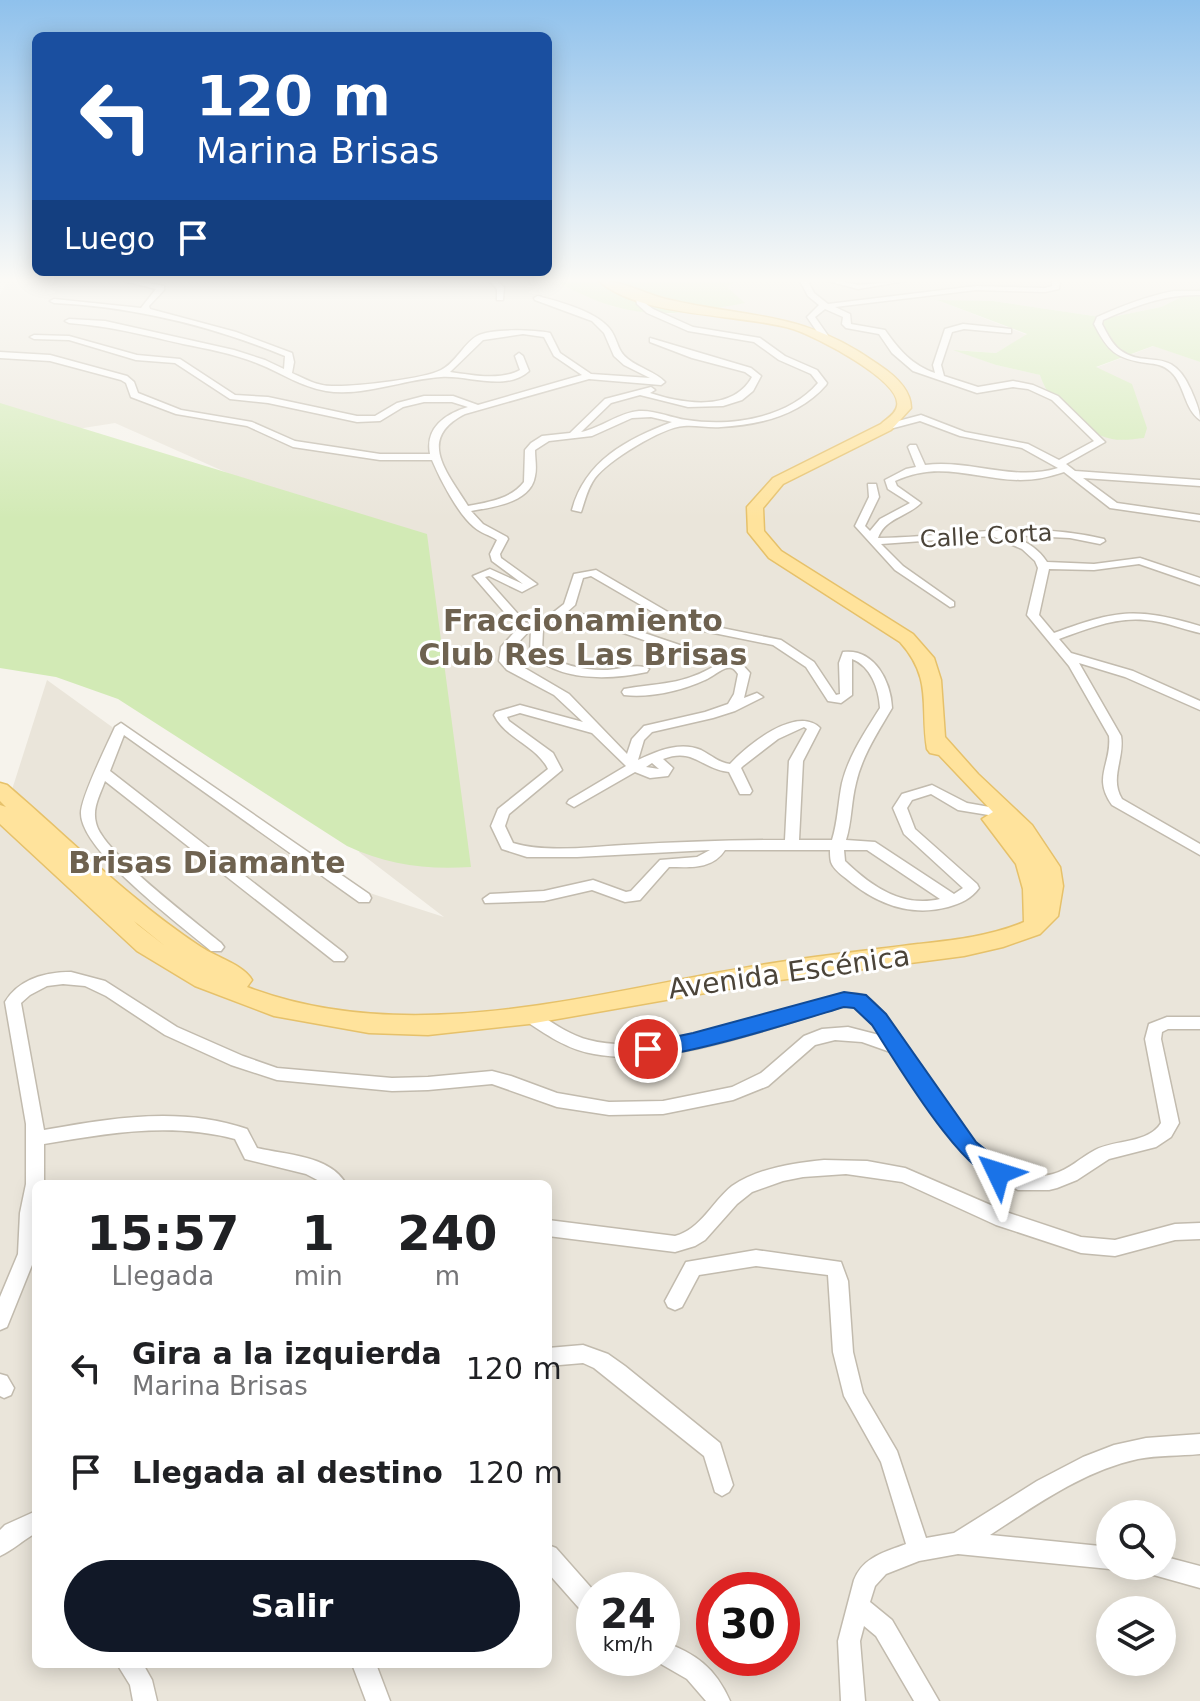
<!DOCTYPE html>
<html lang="es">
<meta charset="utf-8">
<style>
body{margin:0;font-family:"DejaVu Sans",sans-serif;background:#f2f2f2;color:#202124;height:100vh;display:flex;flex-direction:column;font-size:30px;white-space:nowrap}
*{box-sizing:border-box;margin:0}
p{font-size:26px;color:#757577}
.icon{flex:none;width:44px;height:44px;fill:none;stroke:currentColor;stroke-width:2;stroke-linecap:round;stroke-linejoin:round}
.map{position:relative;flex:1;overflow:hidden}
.drawer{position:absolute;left:32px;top:1180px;width:520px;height:488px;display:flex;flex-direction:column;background:#fff;border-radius:12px;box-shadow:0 4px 20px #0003}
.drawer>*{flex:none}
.banner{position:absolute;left:32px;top:32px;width:520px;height:244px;border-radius:12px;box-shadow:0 4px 20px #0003;background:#1a4fa0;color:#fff;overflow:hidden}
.tools{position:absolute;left:1096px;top:1500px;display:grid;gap:16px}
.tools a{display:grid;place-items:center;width:80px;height:80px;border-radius:50%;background:#fff;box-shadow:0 4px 20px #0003;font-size:40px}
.speed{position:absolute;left:576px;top:1572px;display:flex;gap:16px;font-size:40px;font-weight:700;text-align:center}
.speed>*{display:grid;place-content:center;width:104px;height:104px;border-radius:50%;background:#fff;box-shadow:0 4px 20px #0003;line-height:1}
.speed small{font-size:20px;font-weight:400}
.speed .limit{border:12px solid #d22;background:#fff;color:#111}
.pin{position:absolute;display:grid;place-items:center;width:68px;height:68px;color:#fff;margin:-34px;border:4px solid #fff;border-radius:50%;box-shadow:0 2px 8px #0007}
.me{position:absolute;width:88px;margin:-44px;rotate:311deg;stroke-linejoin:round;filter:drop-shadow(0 0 6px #0008)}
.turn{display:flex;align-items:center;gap:28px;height:168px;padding:0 32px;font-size:36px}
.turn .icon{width:104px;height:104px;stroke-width:2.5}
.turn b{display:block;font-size:56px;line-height:68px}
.then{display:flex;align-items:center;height:76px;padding:0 32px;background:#0003;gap:16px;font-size:30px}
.eta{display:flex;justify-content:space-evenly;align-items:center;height:136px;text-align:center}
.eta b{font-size:48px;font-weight:800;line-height:56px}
.button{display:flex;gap:16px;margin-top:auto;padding:16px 32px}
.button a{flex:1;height:92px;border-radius:48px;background:#111827;color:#fff;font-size:32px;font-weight:800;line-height:92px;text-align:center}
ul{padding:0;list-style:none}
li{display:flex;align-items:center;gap:24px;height:104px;padding:0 32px}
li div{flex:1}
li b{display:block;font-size:30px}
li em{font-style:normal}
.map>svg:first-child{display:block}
.residential{fill:#eae5da;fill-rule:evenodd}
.green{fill:#d2eab5}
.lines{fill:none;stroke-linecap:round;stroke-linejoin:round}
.minor-casing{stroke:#c2bbae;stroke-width:3}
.primary-casing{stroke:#e6c16a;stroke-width:3}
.minor{fill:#fff;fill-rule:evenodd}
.primary{fill:#ffe39c;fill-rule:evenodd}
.minor-bridge-casing{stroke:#c2bbae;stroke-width:13;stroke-linecap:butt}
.minor-bridge{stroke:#fff;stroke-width:11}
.route{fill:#1a73e8;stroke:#114b97;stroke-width:2}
.labels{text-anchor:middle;stroke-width:6;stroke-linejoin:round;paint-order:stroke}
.far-street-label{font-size:24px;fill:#4b4439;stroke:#fff}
.street-label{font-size:28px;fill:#4b4439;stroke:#fff}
.neighbourhood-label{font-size:30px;font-weight:bold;fill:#6e6250;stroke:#fff}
</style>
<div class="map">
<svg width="1200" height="1701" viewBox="0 0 1200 1701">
<rect width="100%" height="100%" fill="#f6f3ec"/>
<path class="residential" d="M7,281H553L613,307L670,314L744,303L726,287L737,281H1200V288L1161,307L1107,318L993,301H940L1027,335L996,353L957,350L996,365L1041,375L1095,368L1154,346L1200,362V1701H0V808L9,799L47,680L320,877L444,917L359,852L385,818L250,483L115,423L39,435L0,421V295ZM36,1184H548V1664H36ZM1110,1514H1162V1566H1110ZM594,1590H662V1658H594ZM714,1590H782V1658H714ZM1110,1610H1162V1662H1110Z"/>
<path class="green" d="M553,281H737L727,287L745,303C701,311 660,319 616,307C595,302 573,289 553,281Z
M1200,288V362L1153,346L1096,367L1132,384L1147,428L1144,438C1134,439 1122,441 1112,439C1081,432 1050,406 1040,375L996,365L953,350L996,353L1027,334L937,300L993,301L1107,318L1161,307Z
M0,403L427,534L471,867C426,870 388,865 347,846L118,699L56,677L0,668Z"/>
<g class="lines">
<defs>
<path id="minor" d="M124,281H137L164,286V290L149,306L150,309L236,332L292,353L294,362L292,373C305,379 317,386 332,386C353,387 424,379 441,370C456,363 463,344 477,336C491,328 534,330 550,333L560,353L591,374L650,378L624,365L614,356L604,333L592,321L535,300L534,298L538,296C560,302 600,312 612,332C618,342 618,352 628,359C639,368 656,372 665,382L661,385L589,379L465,414C416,439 447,472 468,506C488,502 511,499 524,482L525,450L531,443L542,436L570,433L605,399L651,387L655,390L650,393C683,404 733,412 752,377L745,372L692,358L650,342V338L751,368L761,376L753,391L742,400L723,406L688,407L640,395L611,403L581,432C601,428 618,413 639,411C656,410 671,418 687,420C732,427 788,418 818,383L811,374L779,360L754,342L688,331L647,313L637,304L635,294H641L645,303L653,309L693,327L760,338L785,356L817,370L827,383L826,385C800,415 760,425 721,427C708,428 696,425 684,426C662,427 608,461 595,478C587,489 585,501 581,512L572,510C585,461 627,439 672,422L651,417L632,418L592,436L549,441L535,450C535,459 537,468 535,476C531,503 492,507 471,511L483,524L507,537L508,539L500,554L501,558L537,584L522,592L489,576L485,577L526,623L550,615L564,604L574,574L596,570L673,615L697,623L781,640L814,662L836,695L840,694L839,663L843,652C874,648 891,681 892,708C878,732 862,756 856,783C851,802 852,821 846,840L875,842L954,894L963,888L904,834L893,808L902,794L932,785L967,803L1012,811L1014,814L1012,817L1007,818L958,810L931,794L912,800L907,808L915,829L977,884L979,888C971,899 961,903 948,907C911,917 877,904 848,880C843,876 833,869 831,862C830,858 830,854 830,850H725C712,870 690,867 669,867L640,900L625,902L592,890L544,901L485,903L483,899L490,894L544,891L593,880L626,892L631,891L660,860L697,857L710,850L577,857H527L502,849L491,826L498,809L548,769C536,745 506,739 494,715L496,712L520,705L583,722L554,695L507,670L499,661L501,647L518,628L473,576L490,569L523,584L492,561L490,554L497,540C490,535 480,533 474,527C458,514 440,479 432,460H380L293,447L247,426L176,414L131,397L126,383L121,380L50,361L0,358V352L50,355L127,376L134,382L138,393L181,410L252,422L295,441L380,454H430C425,428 445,414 468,407L452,402H424L403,407L380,421L357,422L268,403L230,399L175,363L136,360L69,340L34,339L30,337L34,335L69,336L137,355L180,359L235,395L268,397L357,416H375L397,403L424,396H453L478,405L582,375L554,356L544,337L523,334L483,340L450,372C472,375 500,381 520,370L515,356L519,353L523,356L529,371C505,392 469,375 441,377C405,379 363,397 326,391C301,387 282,373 259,364C235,354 208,349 183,344C144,335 109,326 69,323L65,321L69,319L105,321L234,350L265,360L284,369L285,356C209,325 135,307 54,303L50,301L54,299L141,308L156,289ZM591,576L665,619L694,629L773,645L806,667L828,701L841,703L852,695V659C871,666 879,689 880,708C865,732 849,755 842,783C838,802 838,821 832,840H799L803,761L820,728C797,705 747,745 730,764C719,763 711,755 701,750C680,741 657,751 638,760L644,740L652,732L713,718L735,711L763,697L757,693L744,698L750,673L740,662L727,661L591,615L566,613L575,605L583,578ZM569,619L586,620L716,665C684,685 658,683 624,689L622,692L624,695C649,698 682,691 705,680C712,677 721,669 727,668C733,667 735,670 738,674L734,694L728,704L705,712L644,726L632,739L627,754L569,694L511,660L513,648L531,629L530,653C559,682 610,680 647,672L649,669C639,662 618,670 604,670C581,670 561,665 542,652L543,629L539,626L548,622ZM520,713L592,733L626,766L569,800L567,803L574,807L635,772L650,778L668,776L673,768L663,759C694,747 701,769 729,772L740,794H750L752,791L741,768L743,766L778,739L804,727L807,729L789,761L785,840C731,840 678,842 624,845C588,847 547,853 513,843L505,826L509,814L562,770L553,753L509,721L507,717ZM652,763L659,769L646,767ZM844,850H867L940,899C902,908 871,886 845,861Z
M489,281H497L504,287L503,300H497V289Z
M800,281H808L814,293L828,304L976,286L1045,288L1052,286V281H1060L1059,289L1045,292L976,290L835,307L850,314L851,324L885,330C899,350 912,365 935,373L933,365L945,329L963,324L1011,329V333H1008L964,329L952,332L941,365L944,376L978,387L1013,381L1033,385L1058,396L1105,442L1066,464L1075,471L1200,480V486L1083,478L1117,503L1200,515V521L1110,508L1064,472C1049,477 1036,480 1020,480C975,479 939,460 895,481L897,486L921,503C907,517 885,518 878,538C957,537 1024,520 1104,539L1105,541L1100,544L1070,538L1010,535C1025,541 1038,548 1047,562L1094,564L1140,558L1200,578V585L1139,564L1094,570L1049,569L1039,615L1054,633C1117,610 1135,607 1200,626V633C1182,629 1164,621 1145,620C1115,617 1087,629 1059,639L1071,653L1133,671L1200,701V710L1125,677L1079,663L1121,736C1125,758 1109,778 1122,799L1200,844V855L1112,805C1092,777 1112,764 1109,736L1069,666L1027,615L1038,568L1035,561L1022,549L992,536L881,544L903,566L954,602V606L950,607L895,570L855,526L869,497L868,484H876L879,497L865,526L870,531L880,519L910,503L888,489L885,480L906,469L916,467L908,447L910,445H916L925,465C970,459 1013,482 1058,468L1022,448L960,436L920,421L886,430L883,429V425L921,415L965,432L1028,444L1059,460L1094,441L1052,400L1028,389L1013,387L977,393L913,371L892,353L879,334L846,328L842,324L843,317L825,309L815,317L829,337L822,339L807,317L819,305L808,296Z
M828,281H841L858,285L905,281L858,289Z
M1174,291H1200V295C1165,294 1135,306 1103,320L1102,324C1107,333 1111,343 1120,350C1147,370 1171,344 1191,390C1195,400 1200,409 1200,420C1184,409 1185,385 1171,372C1164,365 1156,364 1147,363C1116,359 1108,351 1094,324L1097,317C1122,306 1147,296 1174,291Z
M121,723L369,894L371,898L369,902H359L124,735L110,771L344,953L347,957L344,961H334L105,781C100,795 92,808 96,823C102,852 195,921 221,943L224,947L221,951H211C181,925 80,851 81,813C81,797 107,745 115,727Z
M71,972L105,981L177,1027L243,1056L277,1068L392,1078L428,1077L492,1071L511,1076L557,1093L609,1102L663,1101L732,1087L761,1073L804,1036L822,1029L848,1027L883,1036L855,1006H844C772,1027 669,1068 594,1054C568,1050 545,1034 523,1019L521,1015L523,1011L529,1009L535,1011C551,1022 569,1035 589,1040C655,1058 778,1014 844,994C850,994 857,993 862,995C875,1000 888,1019 896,1030C929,1075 984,1194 1053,1174C1069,1170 1081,1157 1095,1150C1116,1139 1148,1144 1161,1123L1145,1039L1149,1024L1167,1017H1200V1029H1168L1162,1032L1161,1039L1179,1123L1171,1137L1156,1147L1109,1159L1077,1180L1057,1188L1049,1190H1018L985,1173L960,1149L937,1119L896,1054L862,1042L835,1040L815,1045L768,1086L733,1100L663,1114L609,1115L557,1107L492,1084L428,1090L392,1091L277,1080L231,1065L165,1035L106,996L85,986L63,984L47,986L30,995L21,1003L44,1130C112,1118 180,1106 247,1129L257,1148C285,1155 330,1155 346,1184H325L306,1174L245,1159L235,1139C171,1122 108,1133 44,1144V1184H36V1255L7,1327L0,1330V1297L18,1254L20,1213L26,1184V1124L5,1002C19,979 45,972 71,972Z
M824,1160L867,1161L905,1168L1009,1213L1081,1237L1115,1240L1175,1224L1200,1223V1239L1175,1240L1115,1256L1081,1253L996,1225L902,1182L846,1174L803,1177L783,1181L752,1192L737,1204L705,1240L695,1246L675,1252L548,1236V1220L675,1236C701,1229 712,1202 732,1186C758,1168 794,1163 824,1160Z
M756,1250L841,1262L848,1281L853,1352L863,1393L897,1451L926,1538L954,1533L1037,1481L1083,1457L1114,1445L1146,1438L1200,1434V1454C1180,1456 1158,1455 1138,1459C1083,1471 1036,1505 990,1535L1110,1547V1566H1117L1110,1569L958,1554L919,1561L886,1574L875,1586L870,1602L892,1620L939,1701H914L876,1636L864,1626L860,1641L865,1701H841L838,1641L854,1580C863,1557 885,1552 906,1544L881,1462L844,1396L833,1352L828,1275L756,1266L699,1275L682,1307L675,1310L668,1307L665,1301L686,1262Z
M583,1345L608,1354L625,1366L720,1443L733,1485L729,1492L722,1496L715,1492L704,1456L594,1368L583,1363L548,1366V1348Z
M0,1374L7,1376L14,1388L11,1395L4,1398L0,1396Z
M36,1511V1533C23,1540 13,1550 0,1556V1530L5,1525Z
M548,1545L556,1548L594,1591V1619L586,1616L548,1573Z
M1162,1556L1200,1566V1588L1150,1574L1147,1566H1162Z
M662,1641C696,1654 715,1667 730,1701H706L687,1679L654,1660L653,1658H662Z
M117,1664H143L152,1680L157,1701H133L130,1685Z
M352,1664H376L390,1701H366Z"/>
<path id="primary" d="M599,281C623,280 646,295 670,300C754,319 804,311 879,365C894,375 911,389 911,408L891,430L783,484L763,508L764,531L781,551L913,634L934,658L941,680L945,737L978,774L1032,825L1060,867L1063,886L1058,916L1040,934L1003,947L964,956L780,980L529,1024L428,1035L369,1033L274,1016L195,986L137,951L0,824V805L6,807L0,801V783L7,785C71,840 131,901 201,947C216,957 244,965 252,980L247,987C418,1052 607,988 780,962C826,955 872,950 918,944C954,940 991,936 1024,922L1023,889L1016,864L982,819L993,812L939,755L930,753L927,749C920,705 933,679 900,642L769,558L748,532L747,507L773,478L881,424C886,419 896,414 897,406C903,381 815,336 793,329C739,313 641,318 599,281ZM134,921L138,925L165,946Z"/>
</defs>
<use href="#minor" class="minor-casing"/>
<use href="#primary" class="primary-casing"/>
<use href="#minor" class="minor"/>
<use href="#primary" class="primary"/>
<defs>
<path id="minor-bridge" d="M531,614L537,629"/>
</defs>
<use href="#minor-bridge" class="minor-bridge-casing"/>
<use href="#minor-bridge" class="minor-bridge"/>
</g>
<linearGradient id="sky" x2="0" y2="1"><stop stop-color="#8fc1ec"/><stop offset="0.54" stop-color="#fbfaf6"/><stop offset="1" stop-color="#fbfaf6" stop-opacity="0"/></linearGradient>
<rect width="1200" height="519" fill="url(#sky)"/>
<path class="route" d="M844,992L866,995L886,1014L976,1142L1006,1166L1009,1173L1006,1179C971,1191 891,1054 872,1025L854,1008L844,1007C810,1017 667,1063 641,1055L638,1049L641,1044L693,1033Z"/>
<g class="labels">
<g class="far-street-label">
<text transform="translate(986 536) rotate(-3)" y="8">Calle Corta</text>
</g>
<g class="street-label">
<text transform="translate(789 972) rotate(-8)" y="10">Avenida Escénica</text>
</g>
<g class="neighbourhood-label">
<text x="583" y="631">Fraccionamiento<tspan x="583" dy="34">Club Res Las Brisas</tspan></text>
<text x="207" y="873">Brisas Diamante</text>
</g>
</g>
</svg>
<div class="tools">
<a><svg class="icon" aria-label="search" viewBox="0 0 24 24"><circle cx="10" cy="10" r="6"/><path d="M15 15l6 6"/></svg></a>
<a><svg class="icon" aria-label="layers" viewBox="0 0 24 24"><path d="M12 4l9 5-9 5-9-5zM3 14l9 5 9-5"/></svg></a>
</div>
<div class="speed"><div>24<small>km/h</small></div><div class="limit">30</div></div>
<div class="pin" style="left:648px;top:1049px;background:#d93025"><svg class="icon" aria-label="arrive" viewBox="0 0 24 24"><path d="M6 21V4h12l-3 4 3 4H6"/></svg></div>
<svg class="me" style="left:998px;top:1173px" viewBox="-20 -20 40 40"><path d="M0-17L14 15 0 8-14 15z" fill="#1a73e8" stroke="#fff" stroke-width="4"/></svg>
<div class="banner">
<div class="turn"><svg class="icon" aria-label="left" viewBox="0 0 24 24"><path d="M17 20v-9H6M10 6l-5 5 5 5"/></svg><div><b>120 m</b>Marina Brisas</div></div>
<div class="then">Luego<svg class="icon" aria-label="arrive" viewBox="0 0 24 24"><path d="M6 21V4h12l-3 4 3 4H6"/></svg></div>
</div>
<section class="drawer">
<div class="eta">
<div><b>15:57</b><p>Llegada</p></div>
<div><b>1</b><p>min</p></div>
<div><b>240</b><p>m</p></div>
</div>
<ul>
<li><svg class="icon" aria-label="left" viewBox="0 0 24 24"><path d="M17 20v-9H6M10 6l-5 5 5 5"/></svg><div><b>Gira a la izquierda</b><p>Marina Brisas</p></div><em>120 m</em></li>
<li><svg class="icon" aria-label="arrive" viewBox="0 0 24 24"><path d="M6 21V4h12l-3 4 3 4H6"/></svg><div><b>Llegada al destino</b></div><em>120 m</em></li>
</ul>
<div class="button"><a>Salir</a></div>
</section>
</div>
